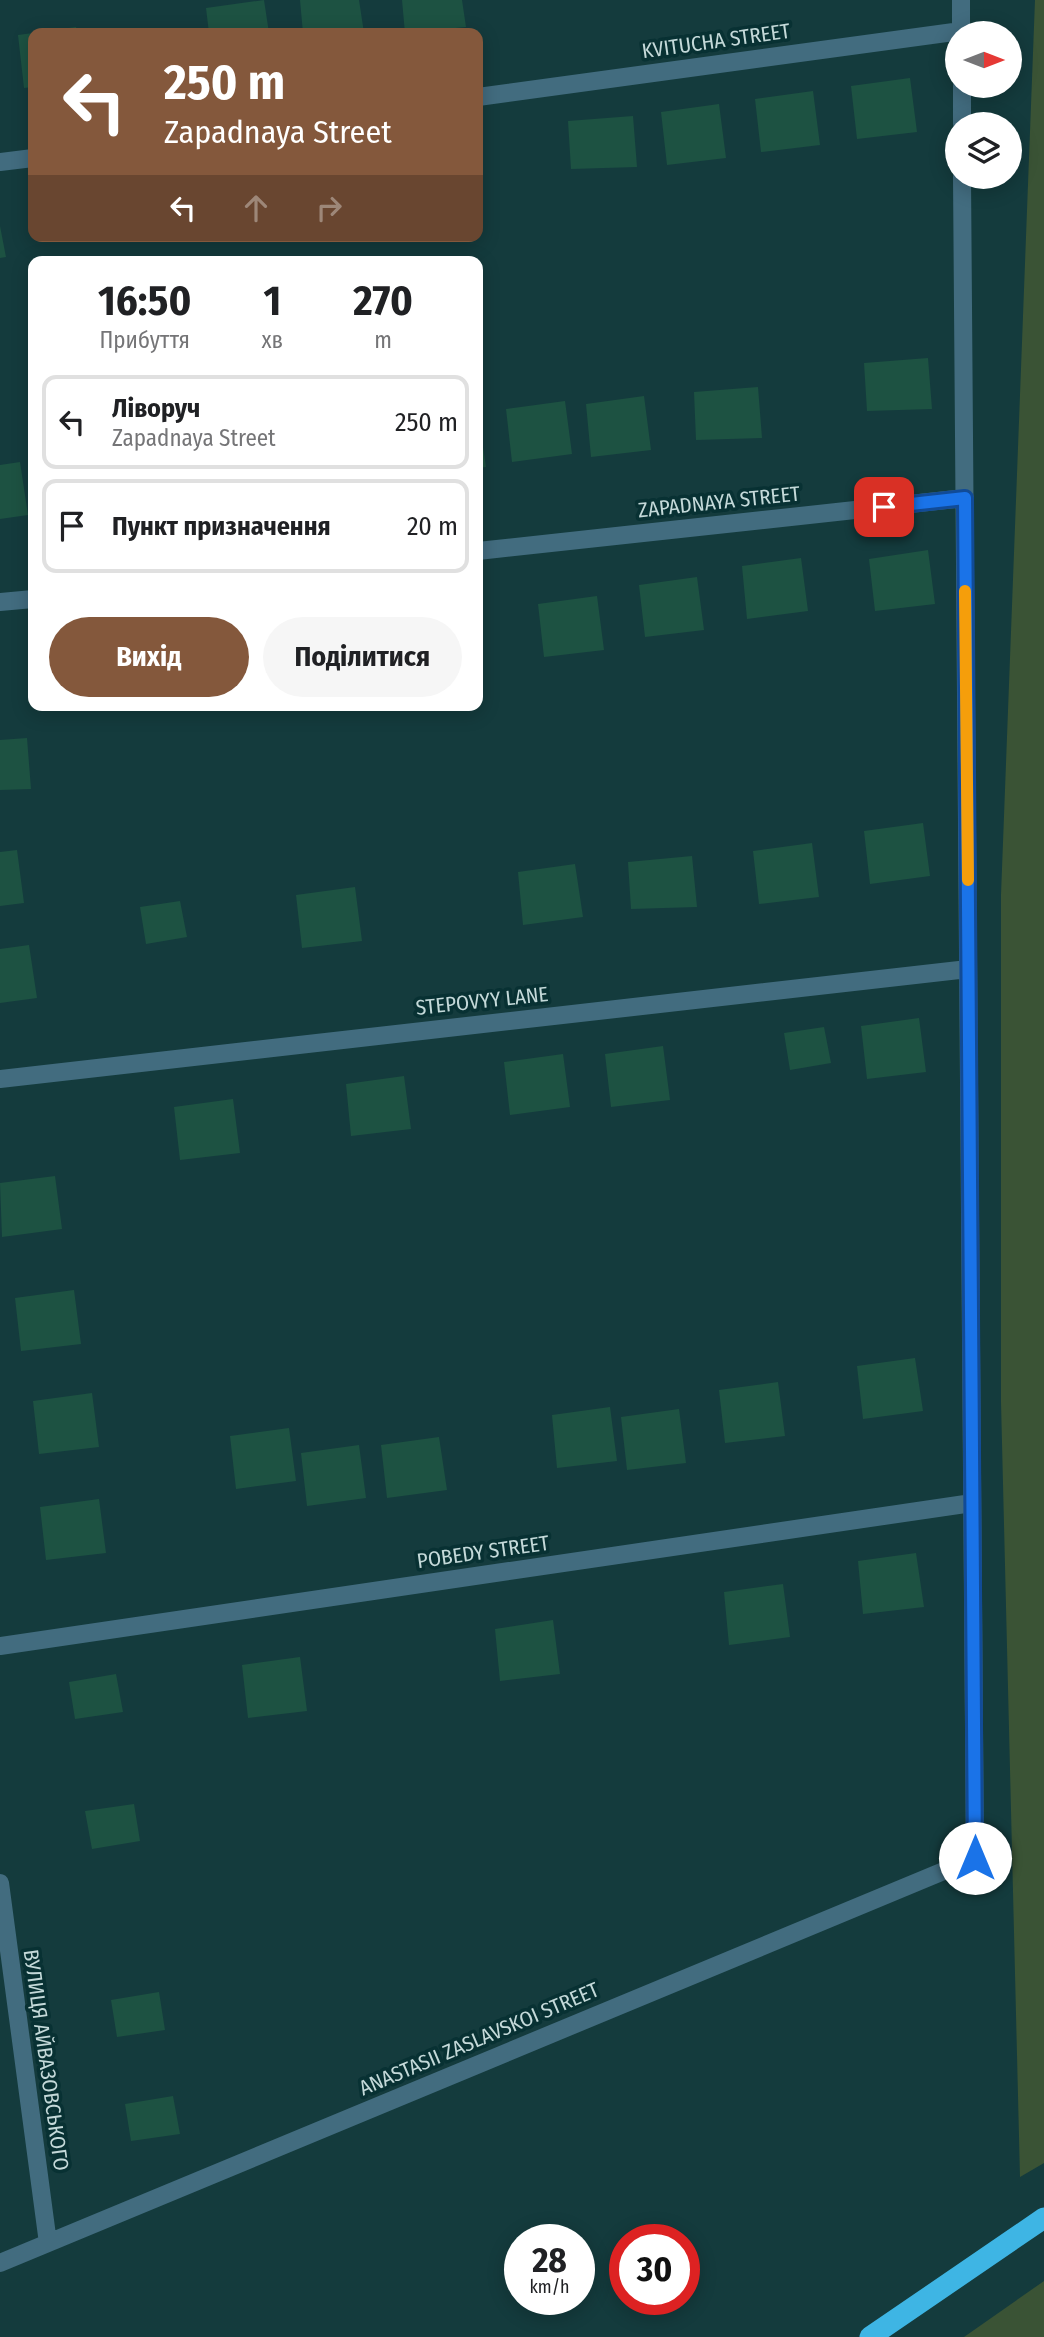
<!DOCTYPE html>
<html lang="uk">
<meta charset="utf-8">
<style>
body{margin:0;font-family:"Fira Sans Condensed",sans-serif;background:#f6f6f6;color:#202124;height:100vh;display:flex;flex-direction:column;font-size:26px;white-space:nowrap}
*{box-sizing:border-box;margin:0}
p{font-size:23px;color:#757577}
.icon{flex:none;width:38px;height:38px;fill:none;stroke:currentColor;stroke-width:2;stroke-linecap:round;stroke-linejoin:round}
.map{position:relative;flex:1;overflow:hidden}
.details{position:absolute;left:28px;top:256px;width:455px;height:455px;display:flex;flex-direction:column;background:#fff;border-radius:14px;box-shadow:0 4px 18px #0003}
.details>*{flex:none}
.guide{position:absolute;left:28px;top:28px;width:455px;height:214px;border-radius:14px;box-shadow:0 4px 18px #0003;background:#84583c;color:#fff;overflow:hidden}
.needle{width:46px;rotate:90deg}
.fabs{position:absolute;left:945px;top:21px;display:grid;gap:14px}
.fabs a{display:grid;place-items:center;width:77px;height:77px;border-radius:50%;background:#fff;box-shadow:0 4px 18px #0003;font-size:35px}
.speed{position:absolute;left:504px;top:2224px;display:flex;gap:14px;font-size:35px;font-weight:700;text-align:center}
.speed>*{display:grid;place-content:center;width:91px;height:91px;border-radius:50%;background:#fff;box-shadow:0 4px 18px #0003;line-height:1}
.speed small{font-size:18px;font-weight:400}
.speed .limit{border:10px solid #d22;background:#fff;color:#111}
.pin{position:absolute;display:grid;place-items:center;width:60px;height:60px;color:#fff;margin:-30px;border-radius:14px;box-shadow:0 4px 10px #0006}
.me{position:absolute;width:77px;margin:-38px;rotate:0deg;stroke-linejoin:round;filter:drop-shadow(0 0 5px #0008)}
.turn{display:flex;align-items:center;gap:24px;height:147px;padding:0 21px;font-size:32px}
.turn .icon{width:91px;height:91px;stroke-width:2.5}
.turn b{display:block;font-size:49px;line-height:60px}
.lanes{display:flex;align-items:center;height:66px;padding:0 21px;background:#0003;justify-content:center;gap:35px;direction:ltr}
.lanes .off{opacity:.35}
.eta{display:flex;justify-content:space-evenly;align-items:center;height:119px;text-align:center}
.eta b{font-size:42px;font-weight:700;line-height:49px}
.primary-button{display:flex;gap:14px;margin-top:auto;padding:14px 21px}
.primary-button a{flex:1;height:80px;border-radius:42px;background:#84583c;color:#fff;font-size:28px;font-weight:700;line-height:80px;text-align:center}
.primary-button a+a{background:#f6f6f6;color:#202124}
ul{padding:0;list-style:none}
li{display:flex;align-items:center;gap:21px;height:94px;margin:0 14px 10px;padding:0 7px;border:4px solid #e0e0e0;border-radius:14px}
li div{flex:1}
li b{display:block;font-size:26px}
li em{font-style:normal}
.map>svg:first-child{display:block}
.green{fill:#3a5335}
.building{fill:#1d5242}
.lines{fill:none;stroke-linecap:round;stroke-linejoin:round}
.minor{stroke:#426c7f;stroke-width:18}
.highway{stroke:#3eb5e4;stroke-width:21}
.route-casing{stroke:#114b97;stroke-width:18}
.route{stroke:#1a73e8;stroke-width:12}
.slow{stroke:#f59e0b;stroke-width:12}
.labels{text-anchor:middle;stroke-width:7;stroke-linejoin:round;paint-order:stroke}
.street-label{font-size:21px;fill:#c4d9d9;stroke:#083133}
</style>
<div class="map">
<svg width="1044" height="2337" viewBox="0 0 1044 2337">
<rect width="100%" height="100%" fill="#143b3d"/>
<path class="green" d="M1035,0H1044V2163L1020,2177L1001,1402V895Z
M1044,2281V2337H964Z"/>
<path class="building" d="M264,0L269,33H209L206,8Z
M300,0H359L364,33H303Z
M402,0H462L466,27L405,33Z
M76,27L77,33H40V32Z
M33,33V87L24,88L18,35Z
M910,78L917,132L857,139L851,86Z
M813,91L820,145L761,152L755,99Z
M719,104L726,158L667,165L661,112Z
M633,116L637,167L571,169L568,121Z
M0,226L6,257L0,258Z
M928,358L932,409L867,411L864,363Z
M758,387L762,438L696,440L694,392Z
M644,396L651,450L591,457L586,404Z
M565,401L572,454L512,462L506,409Z
M478,414L486,467L478,468Z
M20,462L28,515L0,519V465Z
M928,550L935,604L875,611L869,559Z
M801,558L808,611L747,619L742,566Z
M697,577L704,630L645,637L639,585Z
M597,596L604,650L544,657L538,604Z
M27,738L31,789L0,790V740Z
M923,823L930,876L870,884L864,831Z
M812,843L819,897L759,904L753,851Z
M17,850L24,903L0,906V852Z
M692,856L697,907L631,909L628,862Z
M575,864L583,917L523,925L518,872Z
M355,887L362,941L302,948L296,895Z
M180,901L187,937L146,944L140,907Z
M29,945L37,998L0,1003V949Z
M919,1018L926,1072L867,1079L861,1026Z
M824,1027L831,1063L790,1070L784,1033Z
M663,1046L670,1100L611,1107L605,1054Z
M563,1054L570,1107L510,1115L504,1062Z
M404,1076L411,1129L351,1136L346,1084Z
M233,1099L240,1153L180,1160L174,1107Z
M55,1176L62,1229L2,1237L0,1183Z
M74,1290L81,1344L21,1351L15,1298Z
M915,1358L923,1411L863,1419L857,1366Z
M778,1382L785,1436L725,1443L719,1390Z
M92,1393L99,1447L39,1454L33,1401Z
M610,1407L617,1461L557,1468L552,1415Z
M679,1409L686,1463L627,1470L621,1417Z
M289,1428L296,1481L236,1489L230,1436Z
M439,1437L447,1490L387,1498L381,1445Z
M359,1445L366,1498L307,1506L301,1453Z
M99,1499L106,1553L46,1560L40,1507Z
M916,1553L924,1607L863,1614L858,1561Z
M783,1584L790,1637L729,1645L724,1592Z
M553,1620L560,1674L500,1681L495,1629Z
M300,1657L307,1711L248,1718L242,1665Z
M116,1674L123,1712L75,1719L69,1682Z
M134,1804L140,1841L92,1849L85,1811Z
M159,1992L165,2030L117,2037L111,2000Z
M173,2096L180,2134L131,2141L125,2104Z"/>
<g class="lines">
<path class="minor" d="M961,0V33
M962,86V124
M478,97L961,31
M0,162L33,158
M478,551L965,498
M0,602L33,599
M0,1079L968,969
M0,1646L972,1503
M0,1883L48,2243
M0,2263L975,1858L962,177"/>
<path class="highway" d="M870,2337L1044,2218"/>
</g>
<g class="lines">
<defs>
<path id="route" d="M884,507L965,498L975,1858"/>
</defs>
<use href="#route" class="route-casing"/>
<use href="#route" class="route"/>
<path class="slow" d="M965,591L968,880"/>
</g>
<g class="labels">
<g class="street-label">
<text transform="translate(716 41) rotate(-8)" y="7">KVІTUCHA STREET</text>
<text transform="translate(719 502) rotate(-6)" y="7">ZAPADNAYA STREET</text>
<text transform="translate(482 1001) rotate(-6)" y="7">STEPOVYY LANE</text>
<text transform="translate(483 1552) rotate(-8)" y="7">POBEDY STREET</text>
<text transform="translate(479 2039) rotate(-23)" y="7">ANASTASII ZASLAVSKOI STREET</text>
<text transform="translate(46 2060) rotate(82)" y="7">ВУЛИЦЯ АЙВАЗОВСЬКОГО</text>
</g>
</g>
</svg>
<div class="fabs">
<a><svg class="needle" viewBox="-14 -14 28 28"><path d="M0-13l5 13h-10z" fill="#e53935"/><path d="M0 13l5-13h-10z" fill="#757577"/></svg></a>
<a><svg class="icon" aria-label="layers" viewBox="0 0 24 24"><path d="M12 4l9 5-9 5-9-5zM3 14l9 5 9-5"/></svg></a>
</div>
<div class="speed"><div>28<small>km/h</small></div><div class="limit">30</div></div>
<div class="pin" style="left:884px;top:507px;background:#d93025"><svg class="icon" aria-label="arrive" viewBox="0 0 24 24"><path d="M6 21V4h12l-3 4 3 4H6"/></svg></div>
<svg class="me" style="left:975px;top:1858px" viewBox="-20 -20 40 40"><circle r="19" fill="#fff"/><path d="M0-13L10 11 0 6-10 11z" fill="#1a73e8"/></svg>
<div class="guide">
<div class="turn"><svg class="icon" aria-label="left" viewBox="0 0 24 24"><path d="M17 20v-9H6M10 6l-5 5 5 5"/></svg><div><b>250 m</b>Zapadnaya Street</div></div>
<div class="lanes"><svg class="icon" aria-label="left" viewBox="0 0 24 24"><path d="M17 20v-9H6M10 6l-5 5 5 5"/></svg><svg class="icon off" aria-label="ahead" viewBox="0 0 24 24"><path d="M12 20V5M6 11l6-6 6 6"/></svg><svg class="icon off" aria-label="right" viewBox="0 0 24 24"><path d="M7 20v-9h11M14 6l5 5-5 5"/></svg></div>
</div>
<section class="details">
<div class="eta">
<div><b>16:50</b><p>Прибуття</p></div>
<div><b>1</b><p>хв</p></div>
<div><b>270</b><p>m</p></div>
</div>
<ul>
<li><svg class="icon" aria-label="left" viewBox="0 0 24 24"><path d="M17 20v-9H6M10 6l-5 5 5 5"/></svg><div><b>Ліворуч</b><p>Zapadnaya Street</p></div><em>250 m</em></li>
<li><svg class="icon" aria-label="arrive" viewBox="0 0 24 24"><path d="M6 21V4h12l-3 4 3 4H6"/></svg><div><b>Пункт призначення</b></div><em>20 m</em></li>
</ul>
<div class="primary-button"><a>Вихід</a><a>Поділитися</a></div>
</section>
</div>
